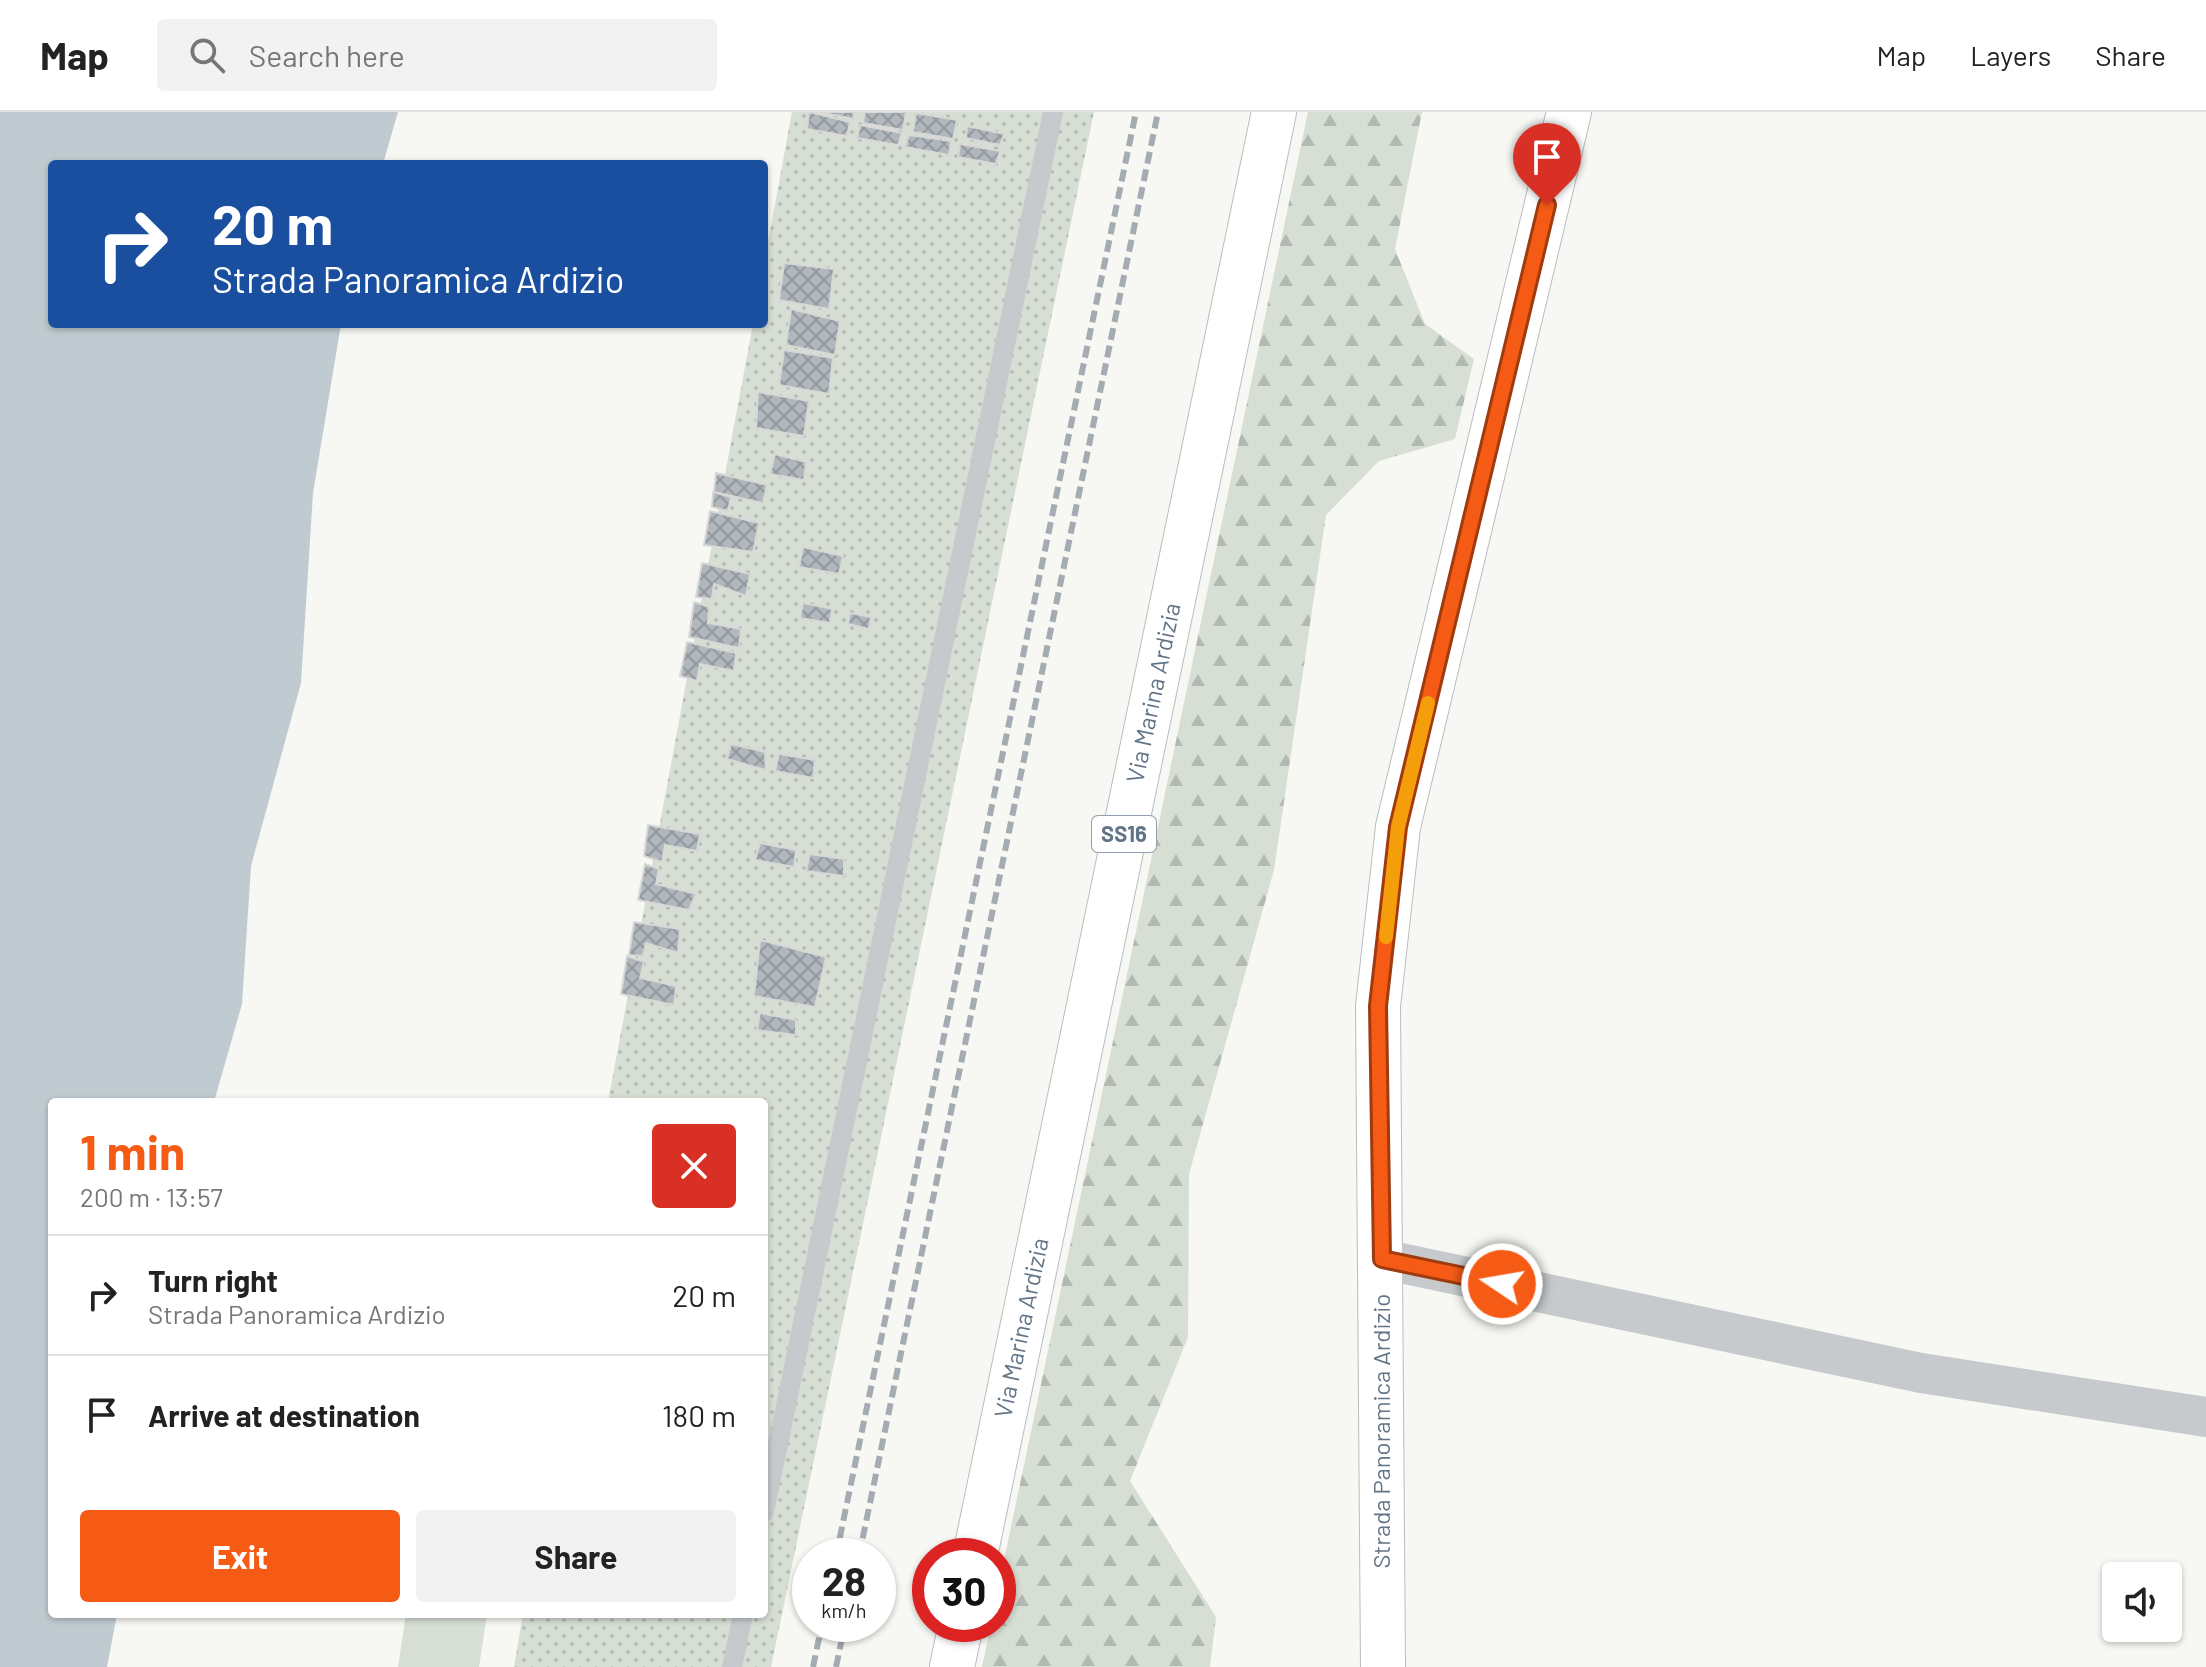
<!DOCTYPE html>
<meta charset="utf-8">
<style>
body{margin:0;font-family:Barlow,sans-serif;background:#f2f2f2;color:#222;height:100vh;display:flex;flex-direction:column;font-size:30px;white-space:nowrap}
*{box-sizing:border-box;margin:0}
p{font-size:26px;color:#767676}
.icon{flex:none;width:44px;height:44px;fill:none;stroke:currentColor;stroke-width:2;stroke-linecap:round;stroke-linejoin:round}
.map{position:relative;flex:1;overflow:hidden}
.details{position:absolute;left:48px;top:986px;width:720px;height:520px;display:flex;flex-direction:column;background:#fff;border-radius:8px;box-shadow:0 2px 6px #0004}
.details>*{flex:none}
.hud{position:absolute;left:48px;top:48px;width:720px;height:168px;border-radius:8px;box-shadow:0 2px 6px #0004;background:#1a4fa0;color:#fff;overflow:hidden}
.buttons{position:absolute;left:2102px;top:1450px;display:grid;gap:16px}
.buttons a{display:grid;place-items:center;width:80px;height:80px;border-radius:8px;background:#fff;box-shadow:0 2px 6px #0004;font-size:40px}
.speed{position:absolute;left:792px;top:1426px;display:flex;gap:16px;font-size:40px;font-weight:700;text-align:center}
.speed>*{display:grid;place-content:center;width:104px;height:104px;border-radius:50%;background:#fff;box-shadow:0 2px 6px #0004;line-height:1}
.speed small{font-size:20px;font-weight:400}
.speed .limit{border:12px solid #d22;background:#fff;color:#111}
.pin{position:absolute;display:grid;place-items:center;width:68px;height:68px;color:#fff;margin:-82px -34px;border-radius:50% 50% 50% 0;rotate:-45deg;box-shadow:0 0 8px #0007}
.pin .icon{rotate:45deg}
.me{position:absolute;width:88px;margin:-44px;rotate:282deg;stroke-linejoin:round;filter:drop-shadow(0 0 6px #0008)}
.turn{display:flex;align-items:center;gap:28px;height:168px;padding:0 32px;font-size:36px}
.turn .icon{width:104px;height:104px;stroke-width:2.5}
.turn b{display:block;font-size:56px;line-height:68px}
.round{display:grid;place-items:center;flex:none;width:84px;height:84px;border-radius:8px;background:#f2f2f2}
.overview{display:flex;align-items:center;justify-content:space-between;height:136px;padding:0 32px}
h1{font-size:48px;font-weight:700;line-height:60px;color:#f55b15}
.action{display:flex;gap:16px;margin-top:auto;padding:16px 32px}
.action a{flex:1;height:92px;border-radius:8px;background:#f55b15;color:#fff;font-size:32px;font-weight:700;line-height:92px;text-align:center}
.action a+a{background:#f2f2f2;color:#222}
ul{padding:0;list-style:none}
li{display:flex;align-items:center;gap:24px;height:120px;padding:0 32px;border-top:2px solid #e0e0e0}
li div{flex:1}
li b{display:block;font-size:30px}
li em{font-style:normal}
header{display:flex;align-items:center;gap:48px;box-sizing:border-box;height:112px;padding:0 40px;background:#fff;border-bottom:2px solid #e0e0e0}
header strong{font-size:38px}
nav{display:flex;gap:44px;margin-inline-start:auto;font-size:28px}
.search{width:560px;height:72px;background:#f2f2f2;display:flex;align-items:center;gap:20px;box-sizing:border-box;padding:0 28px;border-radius:8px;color:#767676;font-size:30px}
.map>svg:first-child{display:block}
.green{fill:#d7dfd4}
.forest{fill:url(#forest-firs)}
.park{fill:url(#park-dots)}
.water{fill:#c0cbd1}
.building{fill:url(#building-cross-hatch);stroke:#d8d8d6;stroke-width:2}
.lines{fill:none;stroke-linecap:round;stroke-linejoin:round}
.primary-casing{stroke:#b9bdc1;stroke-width:46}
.service{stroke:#c6cacd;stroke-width:20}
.minor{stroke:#c6cacd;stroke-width:40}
.primary{stroke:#fff;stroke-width:44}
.rail{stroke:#a5abb2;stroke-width:6;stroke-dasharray:12 6;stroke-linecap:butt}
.route-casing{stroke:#9f3b0e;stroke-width:20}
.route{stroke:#f55b15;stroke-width:14}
.slow{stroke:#f59e0b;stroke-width:14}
.labels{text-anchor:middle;stroke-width:8;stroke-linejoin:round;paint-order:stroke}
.shield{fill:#fff;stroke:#919eab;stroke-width:2}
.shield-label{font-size:22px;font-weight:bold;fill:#627487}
.street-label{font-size:24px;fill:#627487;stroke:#fff}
</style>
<header>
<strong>Map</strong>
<div class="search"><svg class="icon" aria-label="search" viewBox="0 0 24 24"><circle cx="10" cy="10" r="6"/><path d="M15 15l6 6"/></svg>Search here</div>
<nav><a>Map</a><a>Layers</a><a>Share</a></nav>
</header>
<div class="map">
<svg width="2206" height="1555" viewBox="0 0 2206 1555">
<defs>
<pattern id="forest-firs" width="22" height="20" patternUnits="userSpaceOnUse" patternTransform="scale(2)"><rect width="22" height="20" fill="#d7dfd4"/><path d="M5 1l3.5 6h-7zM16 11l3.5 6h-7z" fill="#b2b9b2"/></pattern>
<pattern id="park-dots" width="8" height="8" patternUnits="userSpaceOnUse" patternTransform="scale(2)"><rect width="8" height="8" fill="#d7dfd4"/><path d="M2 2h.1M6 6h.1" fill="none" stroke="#b2b9b2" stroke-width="1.8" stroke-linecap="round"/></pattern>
<pattern id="building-cross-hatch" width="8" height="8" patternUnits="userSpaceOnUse" patternTransform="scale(2)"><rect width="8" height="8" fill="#b0b7bd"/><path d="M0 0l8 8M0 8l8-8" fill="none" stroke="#93999f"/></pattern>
</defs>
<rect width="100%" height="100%" fill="#f7f7f3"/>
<path class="green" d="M406,1502H487L479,1555H398Z"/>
<path class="forest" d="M1308,0H1422L1395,137L1425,212L1474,247L1455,327L1379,349L1326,403L1274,758L1189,1062L1188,1225L1130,1369L1216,1505L1210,1555H982L991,1512H998V1477Z"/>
<path class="park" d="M792,0H1094L771,1555H514L523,1502H764V990H608L753,212H764V152Z"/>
<path class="water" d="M0,0H398L383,52H52V212H341L313,381L301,571L251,754L242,892L214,990H52V1502H117L107,1555H0Z"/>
<path class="building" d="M809,0L850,10L847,24L807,17Z
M820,0H854L853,7Z
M865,0H906L903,18L863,11Z
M916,1L957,8L953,27L913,20Z
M860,13L902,21L898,33L857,26Z
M967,14L1004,22L1000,33L966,26Z
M909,23L951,29L949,43L905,35Z
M960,32L1000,39L996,52L958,45Z
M784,151L834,157L829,197L779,188Z
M791,197L840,209L835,243L786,233Z
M784,238L833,246L829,282L779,273Z
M758,280L809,289L804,324L756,316Z
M775,342L806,350L804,368L770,362Z
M716,361L767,373L763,391L714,380Z
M713,380L731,385L728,399L712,395Z
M710,399L759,411L753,440L704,433Z
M803,435L843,444L839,462L799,455Z
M702,451L750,462L746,484L714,472L712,487L696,485Z
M694,490L709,495L708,511L741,517L739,536L689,525Z
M803,491L832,497L830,511L800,506Z
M850,501L871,505L869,517L848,512Z
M687,530L736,541L734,559L700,552L697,569L680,564Z
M731,632L765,640L766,658L727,647Z
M779,642L815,648L813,666L775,659Z
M648,713L700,722L697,739L665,733L662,750L644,744Z
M760,731L796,738L794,755L755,748Z
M810,742L844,747V764L806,759Z
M645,752L659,757L656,772L696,782L689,798L638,788Z
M634,810L680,817L678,841L646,831L643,844L629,843Z
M760,828L826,845L815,895L754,884Z
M627,844L644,850L640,866L676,874L674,893L621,882Z
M760,901L796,908V923L757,918Z"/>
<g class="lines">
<defs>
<path id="primary" d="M975,1444L1274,0
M952,1555L961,1512
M1383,1555L1378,894L1398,715L1569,0"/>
</defs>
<use href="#primary" class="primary-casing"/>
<path class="service" d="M764,1400L1053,0
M732,1555L743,1502"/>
<path class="minor" d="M1382,1147L1921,1261L2206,1305"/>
<use href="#primary" class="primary"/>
<path class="rail" d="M836,1444L1136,0
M859,1444L1158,0
M813,1555L822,1512
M836,1555L845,1512"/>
</g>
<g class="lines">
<defs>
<path id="route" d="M1502,1172L1382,1147L1378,894L1398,715L1547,93"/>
</defs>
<use href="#route" class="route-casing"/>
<use href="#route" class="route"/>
<path class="slow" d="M1386,825L1398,715L1428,591"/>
</g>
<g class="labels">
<rect class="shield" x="1092" y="704" width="64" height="36" rx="6"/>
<g class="shield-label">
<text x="1124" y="730">SS16</text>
</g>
<g class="street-label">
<text transform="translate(1154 581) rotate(-78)" y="8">Via Marina Ardizia</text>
<text transform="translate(1022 1216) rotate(-78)" y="8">Via Marina Ardizia</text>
<text transform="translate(1382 1319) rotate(-90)" y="8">Strada Panoramica Ardizio</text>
</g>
</g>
</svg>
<div class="buttons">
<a><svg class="icon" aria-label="sound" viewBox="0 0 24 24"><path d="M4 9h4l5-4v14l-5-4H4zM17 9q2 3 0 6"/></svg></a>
</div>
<div class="speed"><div>28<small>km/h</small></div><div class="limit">30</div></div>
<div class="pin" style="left:1547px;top:93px;background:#d93025"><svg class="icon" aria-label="arrive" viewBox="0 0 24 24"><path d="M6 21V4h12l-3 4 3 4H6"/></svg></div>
<svg class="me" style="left:1502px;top:1172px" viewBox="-20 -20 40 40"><circle r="17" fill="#f55b15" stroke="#fff" stroke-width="3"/><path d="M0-11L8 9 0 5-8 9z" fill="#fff"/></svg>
<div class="hud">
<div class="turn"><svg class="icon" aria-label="right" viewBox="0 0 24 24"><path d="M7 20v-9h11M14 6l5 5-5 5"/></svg><div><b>20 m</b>Strada Panoramica Ardizio</div></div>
</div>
<section class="details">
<div class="overview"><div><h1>1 min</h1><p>200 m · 13:57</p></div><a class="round" style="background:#d93025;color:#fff"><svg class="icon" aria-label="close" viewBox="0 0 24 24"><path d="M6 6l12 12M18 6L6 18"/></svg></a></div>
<ul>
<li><svg class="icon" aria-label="right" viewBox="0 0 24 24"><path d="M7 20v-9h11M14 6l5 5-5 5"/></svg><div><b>Turn right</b><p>Strada Panoramica Ardizio</p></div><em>20 m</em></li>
<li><svg class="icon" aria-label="arrive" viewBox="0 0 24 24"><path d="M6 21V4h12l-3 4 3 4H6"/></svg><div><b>Arrive at destination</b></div><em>180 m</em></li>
</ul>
<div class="action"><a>Exit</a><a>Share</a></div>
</section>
</div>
